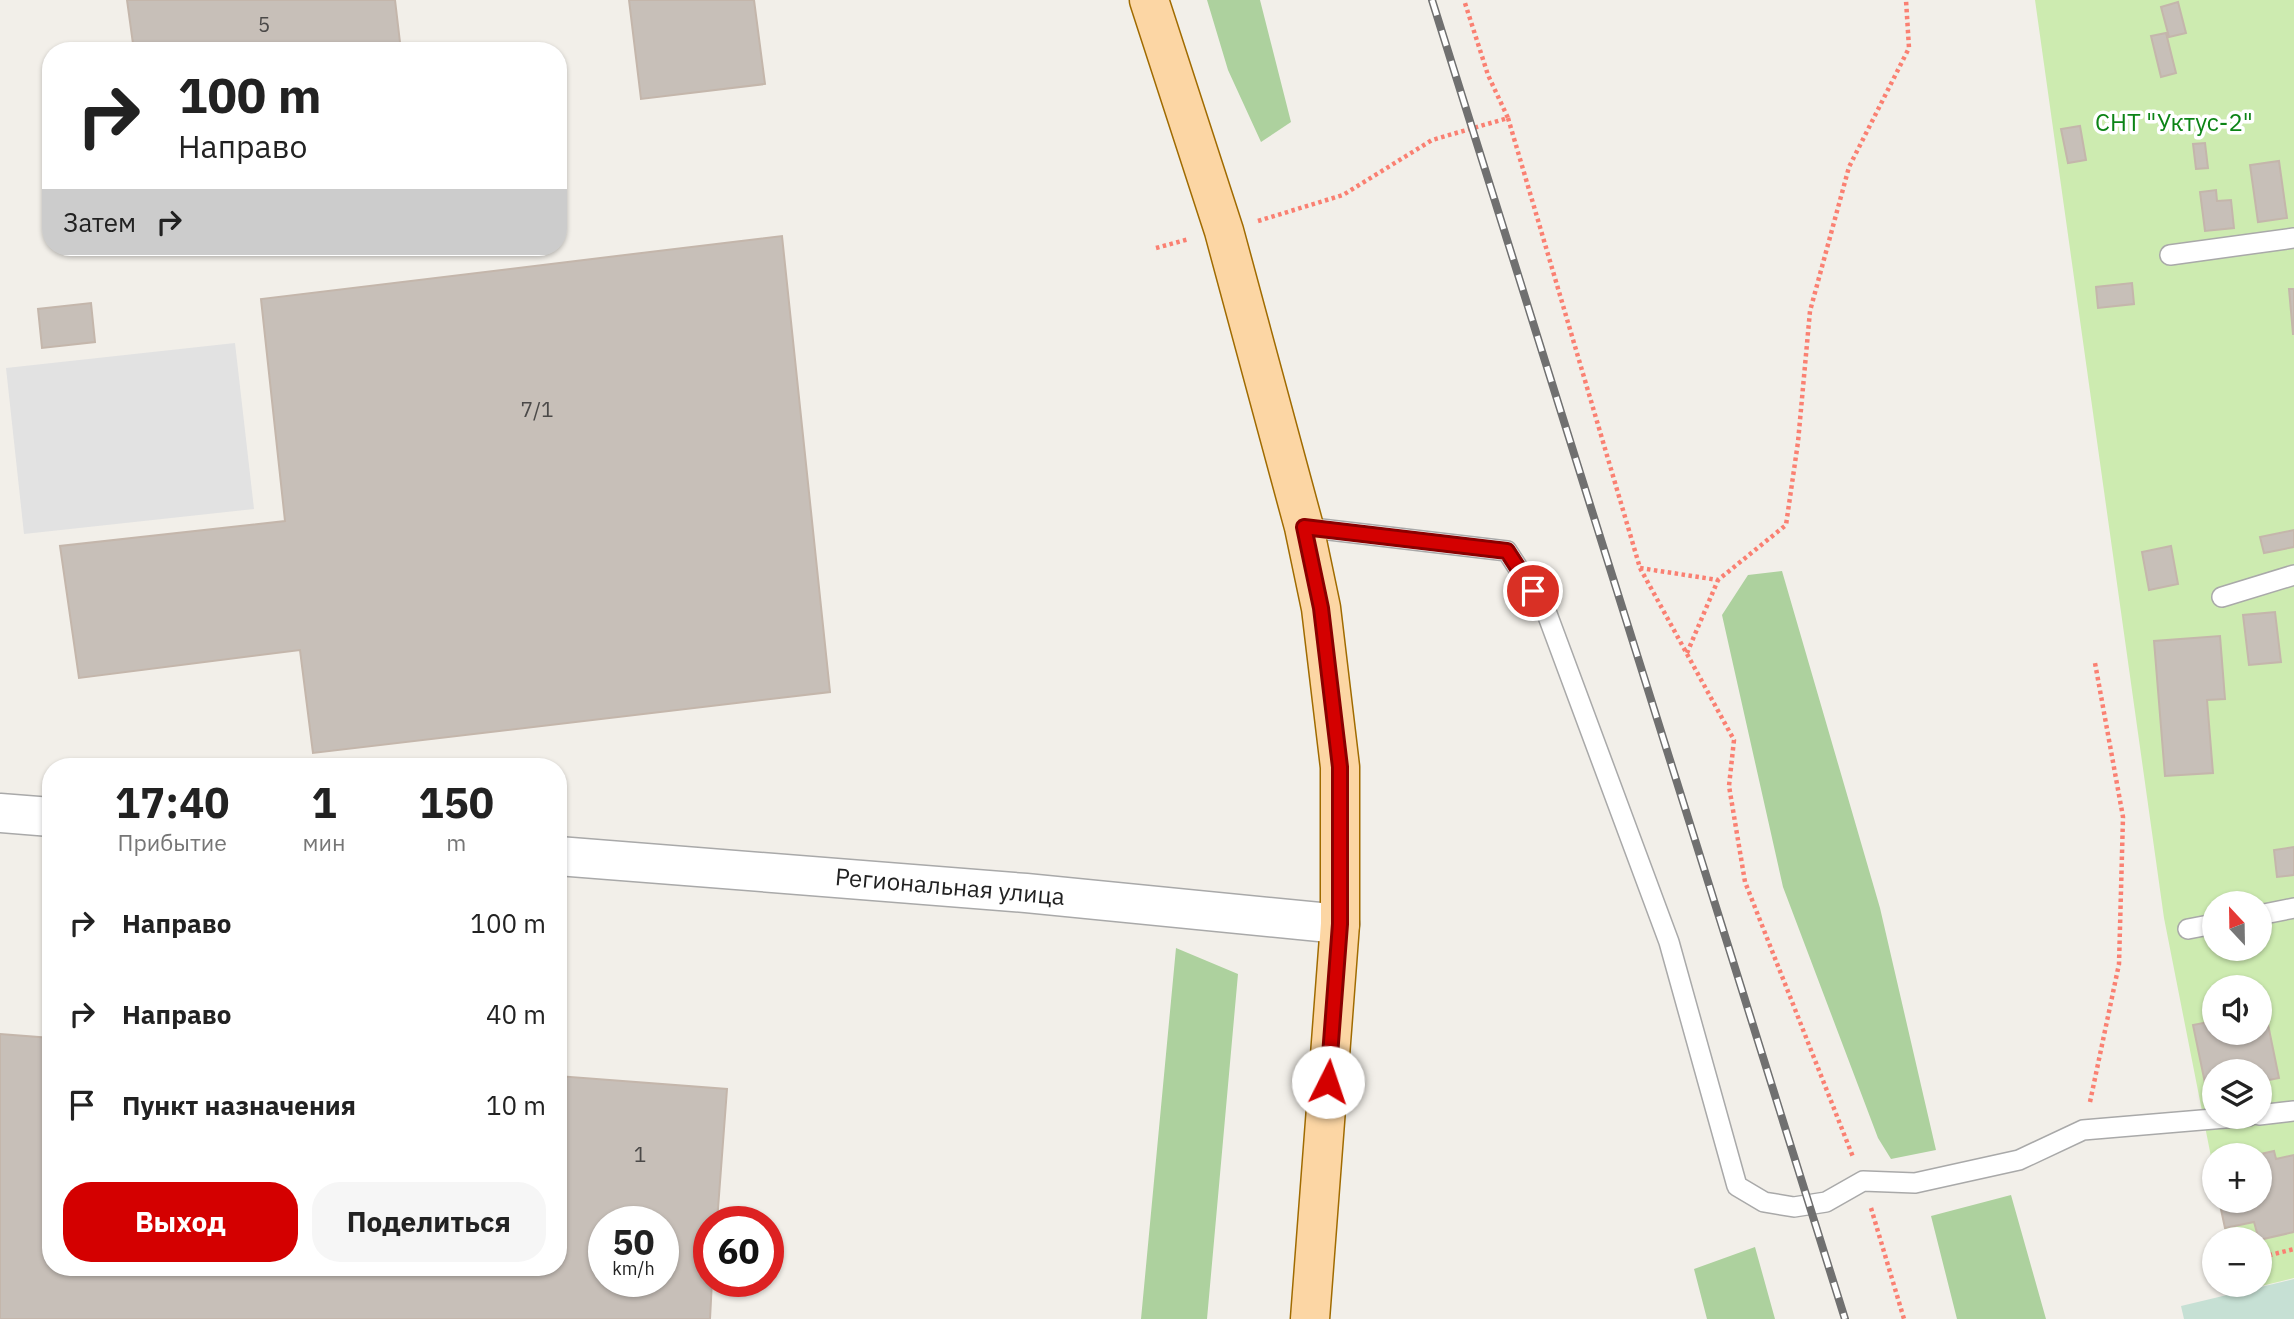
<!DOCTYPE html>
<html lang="ru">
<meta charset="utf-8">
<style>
body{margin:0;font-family:"IBM Plex Sans",sans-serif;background:#f6f6f6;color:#222;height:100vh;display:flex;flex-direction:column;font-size:26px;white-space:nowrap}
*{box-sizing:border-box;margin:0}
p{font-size:23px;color:#767676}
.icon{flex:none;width:38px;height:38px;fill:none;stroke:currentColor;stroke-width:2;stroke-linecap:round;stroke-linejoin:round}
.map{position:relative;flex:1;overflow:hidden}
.details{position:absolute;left:42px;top:758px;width:525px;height:518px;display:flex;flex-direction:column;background:#fff;border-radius:28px;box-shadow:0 2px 5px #0004}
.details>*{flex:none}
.banner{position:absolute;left:42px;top:42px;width:525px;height:214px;border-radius:28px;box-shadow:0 2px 5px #0004;background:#fff;color:#222;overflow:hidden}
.needle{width:46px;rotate:338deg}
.tools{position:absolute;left:2202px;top:891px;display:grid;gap:14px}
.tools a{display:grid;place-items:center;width:70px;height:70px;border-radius:50%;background:#fff;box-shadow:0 2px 5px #0004;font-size:35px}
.speed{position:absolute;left:588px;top:1206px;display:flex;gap:14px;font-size:35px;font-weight:700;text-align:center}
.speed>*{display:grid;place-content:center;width:91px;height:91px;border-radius:50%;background:#fff;box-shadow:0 2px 5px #0004;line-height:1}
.speed small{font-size:18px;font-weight:400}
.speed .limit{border:10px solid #d22;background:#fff;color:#111}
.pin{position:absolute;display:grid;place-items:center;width:60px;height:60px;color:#fff;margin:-30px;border:4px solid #fff;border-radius:50%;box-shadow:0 2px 7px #0007}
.me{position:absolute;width:77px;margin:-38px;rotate:4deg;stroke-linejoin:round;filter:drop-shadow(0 0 5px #0008)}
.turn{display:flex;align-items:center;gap:24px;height:147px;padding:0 21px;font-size:32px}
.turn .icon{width:91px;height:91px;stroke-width:2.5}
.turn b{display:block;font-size:49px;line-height:60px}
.then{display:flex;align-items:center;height:66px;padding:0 21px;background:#0003;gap:14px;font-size:26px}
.eta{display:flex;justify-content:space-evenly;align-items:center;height:119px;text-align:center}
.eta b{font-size:42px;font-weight:700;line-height:49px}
.button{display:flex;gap:14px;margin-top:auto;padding:14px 21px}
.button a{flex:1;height:80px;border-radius:28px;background:#d40000;color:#fff;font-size:28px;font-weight:700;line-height:80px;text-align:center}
.button a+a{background:#f6f6f6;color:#222}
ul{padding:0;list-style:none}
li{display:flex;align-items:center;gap:21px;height:91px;padding:0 21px}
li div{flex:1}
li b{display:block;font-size:26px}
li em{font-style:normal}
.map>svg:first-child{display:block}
.grass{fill:#cdebb0;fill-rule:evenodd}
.forest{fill:#add19e}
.wetland{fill:#c6e0d4}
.parking{fill:#e2e2e2}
.building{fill:#c7bfb8;stroke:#c4b6ab;stroke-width:2;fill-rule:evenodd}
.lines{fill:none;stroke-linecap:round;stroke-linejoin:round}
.service-casing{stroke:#a9a9a9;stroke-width:22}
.minor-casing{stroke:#a9a9a9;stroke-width:41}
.primary-casing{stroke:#a06b00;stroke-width:41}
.path{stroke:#fa8072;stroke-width:4.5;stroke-dasharray:3.5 3.5;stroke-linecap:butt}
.service{stroke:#fff;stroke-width:19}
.minor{stroke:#fff;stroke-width:38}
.primary{stroke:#fcd6a4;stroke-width:38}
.rail-casing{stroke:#707070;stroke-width:8}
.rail{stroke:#fff;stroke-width:5;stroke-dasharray:16;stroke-linecap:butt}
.route-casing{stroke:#8a0000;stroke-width:18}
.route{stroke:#d40000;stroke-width:12}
.labels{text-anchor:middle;stroke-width:7;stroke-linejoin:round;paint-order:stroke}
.number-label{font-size:21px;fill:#4b4948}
.park-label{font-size:24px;fill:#0c8416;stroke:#fff}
.street-label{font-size:24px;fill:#222;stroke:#fff}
</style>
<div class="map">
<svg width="2294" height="1319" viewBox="0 0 2294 1319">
<rect width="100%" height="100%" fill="#f2efe9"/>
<path class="grass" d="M2035,0H2294V1278L2237,1292L2235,1285L2259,1284V1239H2227L2219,1201L2259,1200V1155H2214V1172L2164,918ZM2214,903H2259V948H2214ZM2214,987H2259V1032H2214ZM2214,1071H2259V1116H2214Z"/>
<path class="forest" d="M1207,0H1260L1291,122L1261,142L1228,70Z
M1782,571L1880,908L1936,1150L1891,1159L1878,1138L1783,887L1722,615L1748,575Z
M1176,948L1238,974L1207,1319H1141Z
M2011,1195L2046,1319H1957L1931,1216Z
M1755,1247L1775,1319H1707L1694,1269Z"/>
<path class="wetland" d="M2294,1279V1319H2184L2181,1306Z"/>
<path class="parking" d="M235,343L254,509L24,534L6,368Z"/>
<path class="building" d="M127,0H395L401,51H134Z
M629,0H754L765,84L641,99Z
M2178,2L2186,33L2169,37L2161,7Z
M2166,33L2176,73L2161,77L2151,36Z
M2080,126L2086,160L2068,163L2061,129Z
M2205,143L2208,168L2196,169L2193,144Z
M2279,161L2287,218L2258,222L2250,165Z
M2216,190L2217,201L2231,200L2234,228L2205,231L2200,192Z
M782,236L830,692L313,753L300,650L79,678L60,546L285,521L261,299Z
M2132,283L2134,304L2098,308L2096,287Z
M2289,289H2294V334H2293Z
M91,303L95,342L42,348L38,309Z
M2294,530V547L2264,553L2260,537Z
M2171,546L2178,584L2149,590L2142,552Z
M2275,612L2281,662L2249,665L2243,615Z
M2220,636L2225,699L2207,700L2213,773L2165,776L2154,641Z
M2294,847V875L2277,877L2274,850Z
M2263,1000L2279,1078L2259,1082V1071H2214V1081L2205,1083L2193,1025L2214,1021V1032H2259V1001Z
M0,1034L51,1038V1267H558V1076L727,1089L717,1222H709V1281H712L710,1319H0ZM604,1222H663V1281H604Z
M2274,1151L2276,1159L2294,1155V1232L2259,1240L2254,1222L2225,1228L2219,1200H2259V1155H2256Z"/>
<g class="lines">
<defs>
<path id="service" d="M2170,255L2294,238
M1304,527L1507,551L1546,611L1669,942L1737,1186L1764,1202L1794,1207L1826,1202L1863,1181L1915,1183L2019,1160L2083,1130L2249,1116
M2222,597L2294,575
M2259,915L2294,908
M2188,929L2214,924
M2259,1115L2294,1111"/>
<path id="minor" d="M0,813L51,817
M558,856L1026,893L1340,924"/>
<path id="primary" d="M1149,0L1224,231L1304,527L1321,608L1340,767V924L1310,1319"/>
</defs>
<use href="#service" class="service-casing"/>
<use href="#minor" class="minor-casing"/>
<use href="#primary" class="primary-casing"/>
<path class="path" d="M1508,118L1640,568L1718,580L1786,525L1798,442L1810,311L1849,167L1909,48L1906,0
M1258,221L1343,195L1432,140L1508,118L1488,75L1464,0
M1156,248L1189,239
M1640,568L1734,740L1729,786L1745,882L1853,1157
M1687,653L1718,580
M2090,1102L2119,964L2123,817L2095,663
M1871,1208L1904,1319
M2262,1257L2294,1249"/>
<use href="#service" class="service"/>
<use href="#minor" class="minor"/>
<use href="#primary" class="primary"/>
<defs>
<path id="rail" d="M1432,0L1845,1319"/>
</defs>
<use href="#rail" class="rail-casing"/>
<use href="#rail" class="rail"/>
</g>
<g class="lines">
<defs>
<path id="route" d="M1328,1082L1340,924V767L1321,608L1304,527L1507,551L1533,591"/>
</defs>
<use href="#route" class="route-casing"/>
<use href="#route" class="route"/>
</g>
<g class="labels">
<g class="number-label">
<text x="264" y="32">5</text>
<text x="537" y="417">7/1</text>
<text x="640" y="1162">1</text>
</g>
<g class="park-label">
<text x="2174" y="131">СНТ "Уктус-2"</text>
</g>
<g class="street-label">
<text transform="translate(950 887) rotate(5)" y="8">Региональная улица</text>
</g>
</g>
</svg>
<div class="tools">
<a><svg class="needle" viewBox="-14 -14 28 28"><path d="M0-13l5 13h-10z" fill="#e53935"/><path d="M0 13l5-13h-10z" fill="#767676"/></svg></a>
<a><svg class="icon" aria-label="sound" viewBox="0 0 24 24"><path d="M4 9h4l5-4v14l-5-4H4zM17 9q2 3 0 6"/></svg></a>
<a><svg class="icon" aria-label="layers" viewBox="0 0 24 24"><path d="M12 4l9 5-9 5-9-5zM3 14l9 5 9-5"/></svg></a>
<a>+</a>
<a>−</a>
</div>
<div class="speed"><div>50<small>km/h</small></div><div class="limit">60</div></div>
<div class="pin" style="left:1533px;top:591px;background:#d93025"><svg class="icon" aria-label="arrive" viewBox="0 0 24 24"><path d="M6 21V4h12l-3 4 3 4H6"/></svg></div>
<svg class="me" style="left:1328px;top:1082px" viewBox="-20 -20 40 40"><circle r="19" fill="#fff"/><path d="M0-13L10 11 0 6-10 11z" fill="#d40000"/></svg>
<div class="banner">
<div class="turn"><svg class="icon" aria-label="right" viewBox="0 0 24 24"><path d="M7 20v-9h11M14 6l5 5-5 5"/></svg><div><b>100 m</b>Направо</div></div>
<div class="then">Затем<svg class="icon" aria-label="right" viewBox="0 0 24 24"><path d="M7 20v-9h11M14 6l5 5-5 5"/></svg></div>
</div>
<section class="details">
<div class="eta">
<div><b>17:40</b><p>Прибытие</p></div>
<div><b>1</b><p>мин</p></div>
<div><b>150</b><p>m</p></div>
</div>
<ul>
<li><svg class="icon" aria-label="right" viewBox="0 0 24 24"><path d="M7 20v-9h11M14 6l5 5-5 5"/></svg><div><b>Направо</b></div><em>100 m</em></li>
<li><svg class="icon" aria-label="right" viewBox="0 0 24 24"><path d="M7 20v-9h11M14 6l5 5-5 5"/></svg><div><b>Направо</b></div><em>40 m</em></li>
<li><svg class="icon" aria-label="arrive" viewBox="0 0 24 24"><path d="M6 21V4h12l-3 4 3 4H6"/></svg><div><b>Пункт назначения</b></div><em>10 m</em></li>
</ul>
<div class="button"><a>Выход</a><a>Поделиться</a></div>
</section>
</div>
